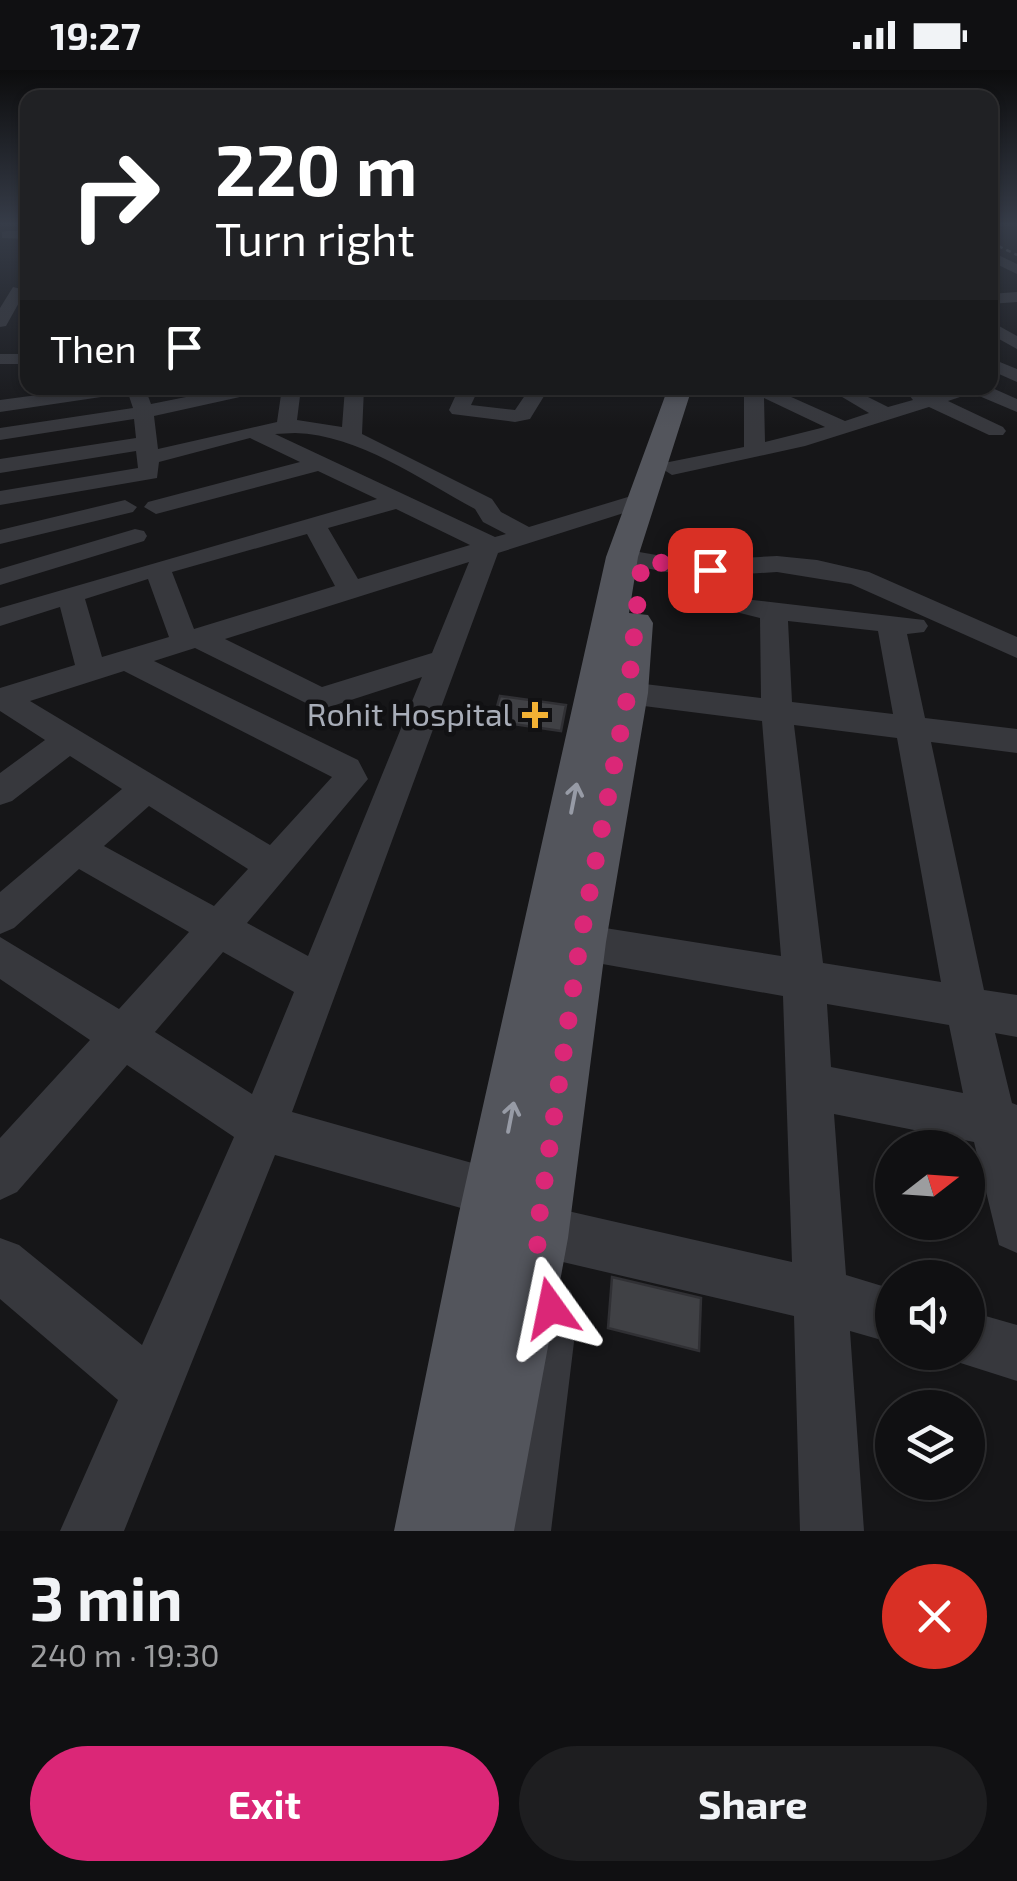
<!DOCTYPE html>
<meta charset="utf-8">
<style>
body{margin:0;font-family:"Exo 2",sans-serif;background:#1e1e20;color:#f1f3f6;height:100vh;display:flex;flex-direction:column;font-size:38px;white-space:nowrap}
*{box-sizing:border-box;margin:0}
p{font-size:32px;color:#9c9d9f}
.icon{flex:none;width:55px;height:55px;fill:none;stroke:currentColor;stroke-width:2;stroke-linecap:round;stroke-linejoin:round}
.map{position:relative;height:1461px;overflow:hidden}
.sheet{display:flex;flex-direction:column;background:#101012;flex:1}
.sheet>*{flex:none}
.guide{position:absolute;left:20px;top:20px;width:978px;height:305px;border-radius:20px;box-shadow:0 2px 8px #0004,0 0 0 2px #303032;background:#202124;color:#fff;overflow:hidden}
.needle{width:65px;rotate:73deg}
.controls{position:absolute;left:875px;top:1060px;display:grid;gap:20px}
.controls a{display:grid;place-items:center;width:110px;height:110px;border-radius:50%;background:#101012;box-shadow:0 2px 8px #0004,0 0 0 2px #303032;font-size:50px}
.pin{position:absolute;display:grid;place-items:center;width:85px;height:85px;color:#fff;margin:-42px;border-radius:20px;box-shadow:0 5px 15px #0006}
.me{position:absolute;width:110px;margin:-55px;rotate:348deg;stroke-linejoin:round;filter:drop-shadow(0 0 8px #0008)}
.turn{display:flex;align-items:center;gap:35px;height:210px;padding:0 30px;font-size:45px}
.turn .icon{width:130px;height:130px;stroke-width:2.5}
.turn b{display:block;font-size:70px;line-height:85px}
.then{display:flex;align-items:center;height:95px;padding:0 30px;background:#0003;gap:20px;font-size:38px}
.round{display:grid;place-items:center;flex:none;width:105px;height:105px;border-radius:52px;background:#1e1e20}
.head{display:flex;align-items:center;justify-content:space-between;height:170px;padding:0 30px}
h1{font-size:60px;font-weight:700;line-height:75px}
.action{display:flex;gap:20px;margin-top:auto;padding:20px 30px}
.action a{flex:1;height:115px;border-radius:60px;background:#db2777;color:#fff;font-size:40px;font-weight:700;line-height:115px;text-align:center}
.action a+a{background:#1e1e20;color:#f1f3f6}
.status{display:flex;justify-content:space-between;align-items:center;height:70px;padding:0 50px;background:#101012;direction:ltr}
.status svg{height:28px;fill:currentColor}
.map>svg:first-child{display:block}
.building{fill:#404145;stroke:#303034;stroke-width:2.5}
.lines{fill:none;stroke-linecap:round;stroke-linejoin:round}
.minor{fill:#37383d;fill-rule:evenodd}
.major{fill:#53555c;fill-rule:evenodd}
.rail{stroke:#4a4c52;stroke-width:2.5;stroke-dasharray:5 4;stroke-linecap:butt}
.oneway{stroke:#979ba6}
.route{stroke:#db2777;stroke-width:18;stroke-dasharray:0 32.4}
.poi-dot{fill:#f2b134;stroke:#111113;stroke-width:4}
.labels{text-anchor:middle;stroke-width:9;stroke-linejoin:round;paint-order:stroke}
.poi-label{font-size:32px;fill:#a8adb8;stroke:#111113;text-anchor:end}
</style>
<div class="status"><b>19:27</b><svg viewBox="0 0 49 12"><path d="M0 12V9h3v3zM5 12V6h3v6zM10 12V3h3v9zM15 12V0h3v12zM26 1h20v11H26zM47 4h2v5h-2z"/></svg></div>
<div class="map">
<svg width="1017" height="1461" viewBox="0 0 1017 1461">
<rect width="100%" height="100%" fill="#161618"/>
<path class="building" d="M500,626L566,635L561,661L493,651Z
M612,1207L701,1228L699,1281L608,1258Z"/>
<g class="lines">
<path class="minor" d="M7,161H28V169L2,168V162Z
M990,181L1017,194V204L990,191Z
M13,217L26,220L6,256L0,257V238Z
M1017,222V232L990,234V224Z
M990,251L1017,266V279L990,264Z
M0,284H28V294H0Z
M990,288L1017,299V312L990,300Z
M990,317L1017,329V342L972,323L948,331L1003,357L1006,361L1003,365H989L929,337L805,376L672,405L661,398L664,393L744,377V322L748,318H771L845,351L869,343L827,318H850L888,337L913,330L909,325L919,319C937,324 970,318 990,317ZM764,328L825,357L765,372Z
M90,318H145L151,334L231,318H249L252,321L249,325L154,346L158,379L277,352L282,318H301L297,350L342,357L345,318H364L362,364L492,429L501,442L529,457L641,423L653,430L649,435L498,483L292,1042L514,1105L521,1123L514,1141L496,1148L275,1085L124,1461H60L118,1330L0,1229V1168L19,1175L142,1275L234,1067L127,995L17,1122L0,1130V1068L90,970L0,909V867L119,939L189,862L79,799L14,858L0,864V822L122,719L70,686L12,731L0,735V703L45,670L0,641V618L75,595L60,537L0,556V538L377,429L318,401L156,444L144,437L148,432L300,392L250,368L159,392L157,408L0,435V421L138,398L136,381L0,403V389L136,368L134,349L0,370V358L133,338L128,323L0,342V330ZM295,363C359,365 419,409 475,439L483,452L506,464L495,467L275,364ZM396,439L470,475L358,509L328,458ZM307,464L335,516L194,559L172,502ZM469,492L432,583L322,617L225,569ZM148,509L169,567L102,587L85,529ZM195,578L320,640L422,607L308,886L247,853L368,709L358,690L154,591ZM124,601L332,707L270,775L30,631ZM149,736L248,799L214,836L104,776ZM223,882L294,922L252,1024L155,962Z
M459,318H479L471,335L515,340L530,318H549L530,349L515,352L452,344L449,340Z
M125,430L137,437L133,442L0,474V460Z
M135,459L144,461L147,466L144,471L0,515V499Z
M622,479L691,491L777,486L817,490L869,502L1017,567V588L851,514L777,502L713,506L732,524L744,529L924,550L928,556L924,562L907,564L925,648L1017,659V683L931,672L984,920L1017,925V967L995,963L1012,1033L1017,1035V1183L999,1175L974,1072L834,1044L846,1205L892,1219V1273L850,1261L864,1461H800L794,1246L537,1186L519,1178L511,1160L519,1142L537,1134L792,1192L783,926L580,890L566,885L560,872L566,859L580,854L781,886L762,651L628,634L617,631L613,623L617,615L628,612L761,628L760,548L712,536L683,505L613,492L609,487ZM788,551L878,561L893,644L792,632ZM794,655L897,668L941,912L823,893ZM827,934L949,955L963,1023L831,997Z
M551,1212L570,1220L578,1239L551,1461H487L524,1239L532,1220Z
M968,1241L1017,1255V1311L948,1289L946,1282H968Z"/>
<path class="major" d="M668,318H692L638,487L629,543L648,545L653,553L648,623L606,872L568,1168L514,1461H394L459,1143L606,487Z"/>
<path class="rail" d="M990,172L1017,185"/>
</g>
<defs><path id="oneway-shaft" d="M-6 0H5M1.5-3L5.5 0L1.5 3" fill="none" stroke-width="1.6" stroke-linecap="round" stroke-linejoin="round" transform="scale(2.5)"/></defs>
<g class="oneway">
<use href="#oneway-shaft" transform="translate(574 728) rotate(-79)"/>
<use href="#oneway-shaft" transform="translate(511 1047) rotate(-79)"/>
</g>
<linearGradient id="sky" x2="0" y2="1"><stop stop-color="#0c0c0d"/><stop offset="0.43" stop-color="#363c48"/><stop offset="1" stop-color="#363c48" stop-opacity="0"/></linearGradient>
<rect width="1017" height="358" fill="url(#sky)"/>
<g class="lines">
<path class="route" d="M551,1238L536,1168L580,872L628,623L642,490L710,500"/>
</g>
<path class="poi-dot" d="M530 630h10v10h10v10h-10v10h-10v-10h-10v-10h10z"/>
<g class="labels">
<g class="poi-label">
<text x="512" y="656">Rohit Hospital</text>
</g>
</g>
</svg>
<div class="controls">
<a><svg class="needle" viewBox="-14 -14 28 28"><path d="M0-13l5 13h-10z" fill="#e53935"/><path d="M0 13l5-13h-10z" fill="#9c9d9f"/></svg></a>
<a><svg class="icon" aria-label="sound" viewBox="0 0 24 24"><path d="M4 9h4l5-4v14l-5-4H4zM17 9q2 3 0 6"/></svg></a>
<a><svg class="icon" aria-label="layers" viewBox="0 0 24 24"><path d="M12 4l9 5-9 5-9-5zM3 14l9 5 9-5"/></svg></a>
</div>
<div class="pin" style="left:710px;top:500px;background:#d93025"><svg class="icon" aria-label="arrive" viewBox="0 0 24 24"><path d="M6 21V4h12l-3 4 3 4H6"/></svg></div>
<svg class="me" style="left:551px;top:1238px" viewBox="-20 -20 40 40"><path d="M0-17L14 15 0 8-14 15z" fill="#db2777" stroke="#fff" stroke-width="4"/></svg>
<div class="guide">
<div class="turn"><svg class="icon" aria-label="right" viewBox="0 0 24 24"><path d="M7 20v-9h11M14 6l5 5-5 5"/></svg><div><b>220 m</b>Turn right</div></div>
<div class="then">Then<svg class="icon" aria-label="arrive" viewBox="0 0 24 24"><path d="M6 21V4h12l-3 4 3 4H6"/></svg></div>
</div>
</div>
<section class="sheet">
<div class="head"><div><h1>3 min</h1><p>240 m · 19:30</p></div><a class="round" style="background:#d93025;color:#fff"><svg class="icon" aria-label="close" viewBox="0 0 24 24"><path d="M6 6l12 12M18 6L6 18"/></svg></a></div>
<div class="action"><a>Exit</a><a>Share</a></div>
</section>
